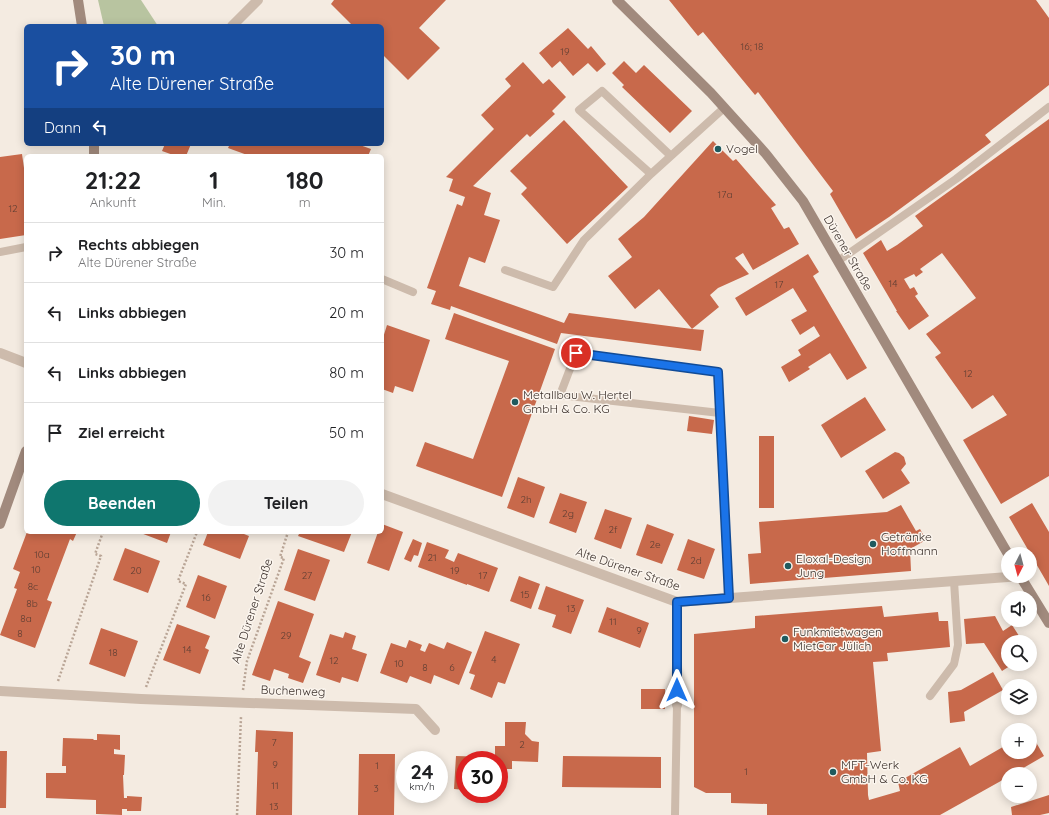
<!DOCTYPE html>
<html lang="de">
<meta charset="utf-8">
<style>
body{margin:0;font-family:Quicksand,sans-serif;background:#f2f2f2;color:#202124;height:100vh;display:flex;flex-direction:column;font-size:15px;white-space:nowrap}
*{box-sizing:border-box;margin:0}
p{font-size:13px;color:#757577}
.icon{flex:none;width:22px;height:22px;fill:none;stroke:currentColor;stroke-width:2;stroke-linecap:round;stroke-linejoin:round}
.map{position:relative;flex:1;overflow:hidden}
.side{position:absolute;left:24px;top:154px;width:360px;height:380px;display:flex;flex-direction:column;background:#fff;border-radius:6px;box-shadow:0 2px 10px #0003}
.side>*{flex:none}
.top-card{position:absolute;left:24px;top:24px;width:360px;height:122px;border-radius:6px;box-shadow:0 2px 10px #0003;background:#1a4fa0;color:#fff;overflow:hidden}
.needle{width:26px;rotate:186deg}
.controls{position:absolute;left:1001px;top:547px;display:grid;gap:8px}
.controls a{display:grid;place-items:center;width:36px;height:36px;border-radius:50%;background:#fff;box-shadow:0 2px 10px #0003;font-size:20px}
.speed{position:absolute;left:396px;top:751px;display:flex;gap:8px;font-size:20px;font-weight:700;text-align:center}
.speed>*{display:grid;place-content:center;width:52px;height:52px;border-radius:50%;background:#fff;box-shadow:0 2px 10px #0003;line-height:1}
.speed small{font-size:10px;font-weight:400}
.speed .limit{border:6px solid #d22;background:#fff;color:#111}
.pin{position:absolute;display:grid;place-items:center;width:34px;height:34px;color:#fff;margin:-17px;border:2px solid #fff;border-radius:50%;box-shadow:0 1px 4px #0007}
.me{position:absolute;width:44px;margin:-22px;rotate:0deg;stroke-linejoin:round;filter:drop-shadow(0 0 3px #0008)}
.turn{display:flex;align-items:center;gap:14px;height:84px;padding:0 20px;font-size:18px}
.turn .icon{width:52px;height:52px;stroke-width:2.5}
.turn b{display:block;font-size:28px;line-height:34px}
.then{display:flex;align-items:center;height:38px;padding:0 20px;background:#0003;gap:8px;font-size:15px}
.eta{display:flex;justify-content:space-evenly;align-items:center;height:68px;text-align:center}
.eta b{font-size:24px;font-weight:700;line-height:28px}
.primary-button{display:flex;gap:8px;margin-top:auto;padding:8px 20px}
.primary-button a{flex:1;height:46px;border-radius:24px;background:#0f766e;color:#fff;font-size:16px;font-weight:700;line-height:46px;text-align:center}
.primary-button a+a{background:#f2f2f2;color:#202124}
ul{padding:0;list-style:none}
li{display:flex;align-items:center;gap:12px;height:60px;padding:0 20px;border-top:1px solid #e0e0e0}
li div{flex:1}
li b{display:block;font-size:15px}
li em{font-style:normal}
.map>svg:first-child{display:block}
.green{fill:#b8c4a0}
.building{fill:#c8694b}
.lines{fill:none;stroke-linecap:round;stroke-linejoin:round}
.path{stroke:#b9a596;stroke-width:2.5;stroke-dasharray:2 2;stroke-linecap:butt}
.lane{stroke:#cdbbac;stroke-width:8}
.street{stroke:#cdbbac;stroke-width:10}
.secondary{stroke:#a18a7d;stroke-width:10}
.route-casing{stroke:#114b97;stroke-width:10}
.route{stroke:#1a73e8;stroke-width:7}
.poi-dot{fill:#1f5a5e;stroke:#fbf5ee;stroke-width:1.5}
.labels{text-anchor:middle;stroke-width:3;stroke-linejoin:round;paint-order:stroke}
.number-label{font-size:10px;fill:#5e3e33}
.poi-label{font-size:12px;fill:#3b302b;stroke:#fbf5ee;text-anchor:start}
.street-label{font-size:12px;fill:#3b302b;stroke:#fbf5ee}
</style>
<div class="map">
<svg width="1049" height="815" viewBox="0 0 1049 815">
<rect width="100%" height="100%" fill="#f4ebe1"/>
<path class="green" d="M98,0H141L158,26H104Z"/>
<path class="building" d="M334,0H446L419,28L440,48L408,80L382,54V26H353L331,4Z
M669,0H1036L1049,18V85L985,135L991,142L889,217L856,239L830,194L833,191L758,92L755,95L703,32L698,36Z
M568,28L588,49L591,46L606,64L597,72L588,63L573,76L560,61L552,68L539,53Z
M624,61L636,73L644,65L692,111L670,133L622,87L624,85L612,73Z
M523,62L543,84L549,79L566,97L552,111L555,114L530,137L527,134L473,186L491,193L484,215L500,220L485,263L469,257L459,286L564,323L569,313L692,329L659,289L635,309L608,276L632,257L618,239L644,217L713,141L733,161L736,159L776,205L771,208L784,229L789,227L799,244L753,270L743,253L735,258L749,274L718,288L710,295L719,307L692,329L704,330L701,351L561,333L557,344L451,306L450,310L431,304L436,291L427,288L457,204L462,206L465,197L449,191L453,179L446,177L494,129L481,115L511,86L505,79Z
M1049,119V476L1001,504L963,440L1007,415L993,395L972,409L935,357L941,353L926,334L976,298L942,253L920,269L923,272L916,277L914,274L904,279L910,289L914,287L918,294L915,296L929,316L909,330L896,311H897L863,253L881,240L887,251L897,245L923,226L915,216Z
M564,120L628,187L567,244L521,194L527,188L510,171Z
M165,144H191L186,156H176L162,151Z
M230,144H357L371,149L368,156H250L228,148Z
M22,154L26,182V235L0,239V157Z
M808,254L819,272L813,276L867,368L847,380L830,353L808,367L810,369L789,382L781,367L801,355L798,350L820,336L814,326L800,335L791,320L807,311L793,288L746,316L735,298Z
M454,313L555,349L502,497L416,466L425,442L473,459L509,361L445,339Z
M387,325L430,340L413,392L395,386L393,393L382,389V341Z
M865,397L886,430L841,458L821,425Z
M689,416L714,420L712,434L687,431Z
M759,436H774V508H759Z
M895,452L899,453L904,457L906,464L901,470L910,483L883,499L865,471Z
M518,477L545,487L534,518L507,508Z
M560,493L587,502L576,533L549,523Z
M1032,503L1049,532V586L1009,517Z
M901,505L916,531L920,529L926,540L910,549L911,571L750,584L748,554L761,553L759,522L887,512Z
M605,509L632,518L621,549L594,539Z
M382,524L403,532L389,571L367,563L378,532H382Z
M647,524L674,534L662,564L636,555Z
M27,532H77L73,541L70,539L47,600L52,602L35,648L0,635L17,589L14,588L20,572L13,569Z
M138,532H171L167,543Z
M208,532H239L249,536L240,559L203,545Z
M300,532H352L344,552L298,536Z
M413,539L422,543L418,556L414,555L411,562L404,559Z
M688,539L715,549L704,579L677,570Z
M427,542L449,550L445,558L452,561L454,562L458,553L498,568L489,592L467,584V585L418,567Z
M125,548L160,561L148,593L113,580Z
M298,549L330,560L315,601L284,590Z
M198,575L227,586L215,619L186,607Z
M519,576L540,584L531,609L510,601Z
M546,586L584,600L571,634L552,627L556,615L538,609Z
M278,601L314,614L299,657L311,662L303,683L288,678L289,674L274,669L270,681L252,675Z
M882,606L884,617L938,612L939,621H948L950,647L887,653L888,661L873,662L881,751L867,753L868,795L869,800L900,791L898,782L960,747L970,766L1008,744V752H1030V732L1044,756L1013,774H1008V777L940,815H767V804L731,803V793H706L694,787V634L755,628V616Z
M607,607L649,623L640,648L598,632Z
M995,616L1003,631L1012,625L1023,642H1008V664H1013L1002,671L984,643L966,644L964,619Z
M177,624L210,636L205,648L209,650L200,674L163,660Z
M101,628L138,641L125,677L89,664Z
M485,631L520,644L505,684L498,682L492,698L470,689L475,675L469,673Z
M345,632L356,636L352,649L367,654L358,682L342,677L340,683L316,675L330,634L343,638Z
M409,640L422,645L420,650L425,652L429,643L444,649L447,642L472,652L459,685L434,675L431,684L410,676L407,683L380,673L391,643L406,648Z
M993,672L1003,690L964,712L965,721L950,723L948,692L961,690Z
M641,689H665V709H641Z
M505,722H526L525,734L532,741L539,742L538,762L512,761V769H499V760H495V746H505Z
M256,730L293,732L292,815H256L258,752H255Z
M97,734L120,735V750L114,749V754L125,755L124,775H123L124,798H127V796L142,797L141,811H127V809H122V815L96,814V800L46,798V773H66V766H62L63,738L94,739L93,740H97Z
M0,751H7L6,808H0Z
M359,754H395L394,815H358Z
M456,756L488,757V760H465V790L454,789Z
M563,756L661,757V788L562,787Z
M1049,795V813L1040,815H1012L1011,807Z"/>
<g class="lines">
<path class="path" d="M58,681L101,556L95,554L103,532
M146,687L186,584L178,581L197,532
M243,690L247,661L284,558L280,557L288,532
M237,815L241,717"/>
<path class="lane" d="M671,156L602,91L579,110L651,174L724,108
M0,252L26,247
M838,261L956,179L1049,107
M505,270L553,287L584,240L651,174
M382,279L413,292
M720,413L560,395L576,353L718,372L729,598
M930,696L954,664L958,645L954,581
M675,815L677,705"/>
<path class="street" d="M232,26L258,0
M0,353L26,363
M382,494L677,602L1020,576
M0,691L141,699L416,709L435,730
M677,705V602"/>
<path class="secondary" d="M78,0L82,26
M617,0L711,93L766,154L803,201L1008,554
M94,156V144
M0,524L26,451
M1020,576L1049,623"/>
</g>
<g class="lines">
<defs>
<path id="route" d="M576,353L718,372L729,598L677,602V690"/>
</defs>
<use href="#route" class="route-casing"/>
<use href="#route" class="route"/>
</g>
<g class="poi-dot">
<circle cx="718" cy="149" r="4"/>
<circle cx="515" cy="402" r="4"/>
<circle cx="873" cy="544" r="4"/>
<circle cx="788" cy="566" r="4"/>
<circle cx="785" cy="639" r="4"/>
<circle cx="833" cy="772" r="4"/>
</g>
<g class="labels">
<g class="number-label">
<text x="752" y="50">16; 18</text>
<text x="565" y="55">19</text>
<text x="725" y="198">17a</text>
<text x="13" y="212">12</text>
<text x="893" y="287">14</text>
<text x="779" y="288">17</text>
<text x="968" y="377">12</text>
<text x="526" y="503">2h</text>
<text x="568" y="517">2g</text>
<text x="613" y="533">2f</text>
<text x="655" y="548">2e</text>
<text x="42" y="558">10a</text>
<text x="432" y="561">21</text>
<text x="696" y="564">2d</text>
<text x="36" y="573">10</text>
<text x="136" y="574">20</text>
<text x="455" y="574">19</text>
<text x="307" y="579">27</text>
<text x="483" y="579">17</text>
<text x="33" y="590">8c</text>
<text x="525" y="598">15</text>
<text x="206" y="601">16</text>
<text x="32" y="607">8b</text>
<text x="571" y="612">13</text>
<text x="26" y="622">8a</text>
<text x="613" y="625">11</text>
<text x="639" y="634">9</text>
<text x="20" y="637">8</text>
<text x="286" y="639">29</text>
<text x="187" y="653">14</text>
<text x="113" y="656">18</text>
<text x="494" y="663">4</text>
<text x="334" y="664">12</text>
<text x="399" y="667">10</text>
<text x="425" y="671">8</text>
<text x="452" y="671">6</text>
<text x="274" y="746">7</text>
<text x="522" y="748">2</text>
<text x="275" y="768">9</text>
<text x="377" y="769">1</text>
<text x="746" y="775">1</text>
<text x="275" y="789">11</text>
<text x="376" y="792">3</text>
<text x="274" y="810">13</text>
</g>
<g class="poi-label">
<text x="726" y="153">Vogel</text>
<text x="523" y="399">Metallbau W. Hertel<tspan x="523" dy="14">GmbH &amp; Co. KG</tspan></text>
<text x="881" y="541">Getränke<tspan x="881" dy="14">Hoffmann</tspan></text>
<text x="796" y="563">Eloxal-Design<tspan x="796" dy="14">Jung</tspan></text>
<text x="793" y="636">Funkmietwagen<tspan x="793" dy="14">MietCar Jülich</tspan></text>
<text x="841" y="769">MFT-Werk<tspan x="841" dy="14">GmbH &amp; Co. KG</tspan></text>
</g>
<g class="street-label">
<text transform="translate(848 253) rotate(60)" y="4">Dürener Straße</text>
<text transform="translate(628 569) rotate(19)" y="4">Alte Dürener Straße</text>
<text transform="translate(252 611) rotate(-72)" y="4">Alte Dürener Straße</text>
<text transform="translate(293 691) rotate(2)" y="4">Buchenweg</text>
</g>
</g>
</svg>
<div class="controls">
<a><svg class="needle" viewBox="-14 -14 28 28"><path d="M0-13l5 13h-10z" fill="#e53935"/><path d="M0 13l5-13h-10z" fill="#757577"/></svg></a>
<a><svg class="icon" aria-label="sound" viewBox="0 0 24 24"><path d="M4 9h4l5-4v14l-5-4H4zM17 9q2 3 0 6"/></svg></a>
<a><svg class="icon" aria-label="search" viewBox="0 0 24 24"><circle cx="10" cy="10" r="6"/><path d="M15 15l6 6"/></svg></a>
<a><svg class="icon" aria-label="layers" viewBox="0 0 24 24"><path d="M12 4l9 5-9 5-9-5zM3 14l9 5 9-5"/></svg></a>
<a>+</a>
<a>−</a>
</div>
<div class="speed"><div>24<small>km/h</small></div><div class="limit">30</div></div>
<div class="pin" style="left:576px;top:353px;background:#d93025"><svg class="icon" aria-label="arrive" viewBox="0 0 24 24"><path d="M6 21V4h12l-3 4 3 4H6"/></svg></div>
<svg class="me" style="left:677px;top:690px" viewBox="-20 -20 40 40"><path d="M0-17L14 15 0 8-14 15z" fill="#1a73e8" stroke="#fff" stroke-width="4"/></svg>
<div class="top-card">
<div class="turn"><svg class="icon" aria-label="right" viewBox="0 0 24 24"><path d="M7 20v-9h11M14 6l5 5-5 5"/></svg><div><b>30 m</b>Alte Dürener Straße</div></div>
<div class="then">Dann<svg class="icon" aria-label="left" viewBox="0 0 24 24"><path d="M17 20v-9H6M10 6l-5 5 5 5"/></svg></div>
</div>
<section class="side">
<div class="eta">
<div><b>21:22</b><p>Ankunft</p></div>
<div><b>1</b><p>Min.</p></div>
<div><b>180</b><p>m</p></div>
</div>
<ul>
<li><svg class="icon" aria-label="right" viewBox="0 0 24 24"><path d="M7 20v-9h11M14 6l5 5-5 5"/></svg><div><b>Rechts abbiegen</b><p>Alte Dürener Straße</p></div><em>30 m</em></li>
<li><svg class="icon" aria-label="left" viewBox="0 0 24 24"><path d="M17 20v-9H6M10 6l-5 5 5 5"/></svg><div><b>Links abbiegen</b></div><em>20 m</em></li>
<li><svg class="icon" aria-label="left" viewBox="0 0 24 24"><path d="M17 20v-9H6M10 6l-5 5 5 5"/></svg><div><b>Links abbiegen</b></div><em>80 m</em></li>
<li><svg class="icon" aria-label="arrive" viewBox="0 0 24 24"><path d="M6 21V4h12l-3 4 3 4H6"/></svg><div><b>Ziel erreicht</b></div><em>50 m</em></li>
</ul>
<div class="primary-button"><a>Beenden</a><a>Teilen</a></div>
</section>
</div>
